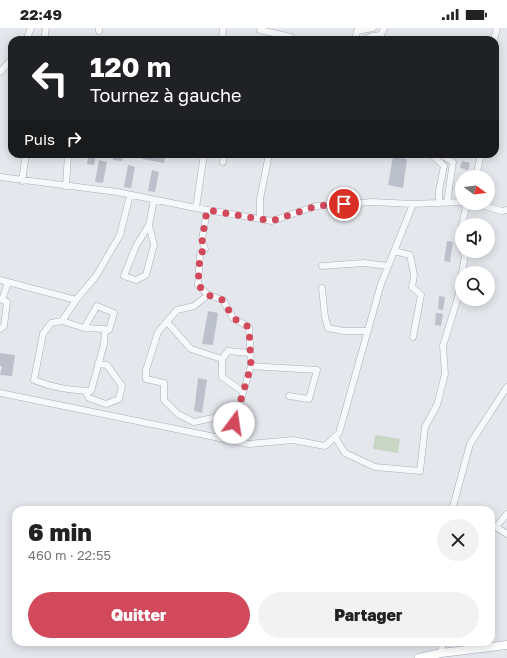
<!DOCTYPE html>
<html lang="fr">
<meta charset="utf-8">
<style>
body{margin:0;font-family:"Golos Text",sans-serif;background:#f2f2f2;color:#222;height:100vh;display:flex;flex-direction:column;font-size:15px;white-space:nowrap}
*{box-sizing:border-box;margin:0}
p{font-size:13px;color:#767676}
.icon{flex:none;width:22px;height:22px;fill:none;stroke:currentColor;stroke-width:2;stroke-linecap:round;stroke-linejoin:round}
.map{position:relative;flex:1;overflow:hidden}
.sheet{position:absolute;left:12px;top:478px;width:483px;height:140px;display:flex;flex-direction:column;background:#fff;border-radius:12px;box-shadow:0 2px 10px #0003}
.sheet>*{flex:none}
.top-card{position:absolute;left:8px;top:8px;width:491px;height:122px;border-radius:12px;box-shadow:0 2px 10px #0003;background:#202124;color:#fff;overflow:hidden}
.needle{width:26px;rotate:105deg}
.controls{position:absolute;left:455px;top:142px;display:grid;gap:8px}
.controls a{display:grid;place-items:center;width:40px;height:40px;border-radius:50%;background:#fff;box-shadow:0 2px 10px #0003;font-size:20px}
.pin{position:absolute;display:grid;place-items:center;width:34px;height:34px;color:#fff;margin:-17px;border:2px solid #fff;border-radius:50%;box-shadow:0 1px 4px #0007}
.me{position:absolute;width:44px;margin:-22px;rotate:14deg;stroke-linejoin:round;filter:drop-shadow(0 0 3px #0008)}
.turn{display:flex;align-items:center;gap:14px;height:84px;padding:0 16px;font-size:18px}
.turn .icon{width:52px;height:52px;stroke-width:2.5}
.turn b{display:block;font-size:28px;line-height:34px}
.then{display:flex;align-items:center;height:38px;padding:0 16px;background:#0003;gap:8px;font-size:15px}
.round{display:grid;place-items:center;flex:none;width:42px;height:42px;border-radius:21px;background:#f2f2f2}
.summary{display:flex;align-items:center;justify-content:space-between;height:68px;padding:0 16px}
h1{font-size:24px;font-weight:800;line-height:30px}
.primary-button{display:flex;gap:8px;margin-top:auto;padding:8px 16px}
.primary-button a{flex:1;height:46px;border-radius:24px;background:#d1495b;color:#fff;font-size:16px;font-weight:800;line-height:46px;text-align:center}
.primary-button a+a{background:#f2f2f2;color:#222}
.status{display:flex;justify-content:space-between;align-items:center;height:28px;padding:0 20px;background:#fff;direction:ltr}
.status svg{height:11px;fill:currentColor}
.map>svg:first-child{display:block}
.green{fill:#c9d6c5}
.building{fill:#bbc0ca}
.lines{fill:none;stroke-linecap:round;stroke-linejoin:round}
.minor-casing{stroke:#a9aeb7;stroke-width:7}
.major-casing{stroke:#a3abb8;stroke-width:9}
.minor{stroke:#f7f8fa;stroke-width:6}
.major{stroke:#fff;stroke-width:8}
.route{stroke:#d1495b;stroke-width:7;stroke-dasharray:0 12.6}
</style>
<div class="status"><b>22:49</b><svg viewBox="0 0 49 12"><path d="M0 12V9h3v3zM5 12V6h3v6zM10 12V3h3v9zM15 12V0h3v12zM26 1h20v11H26zM47 4h2v5h-2z"/></svg></div>
<div class="map">
<svg width="507" height="630" viewBox="0 0 507 630">
<rect width="100%" height="100%" fill="#e4e7ec"/>
<path class="green" d="M375,407L400,411L398,425L373,421Z"/>
<path class="building" d="M89,126H96L94,137L87,136Z
M114,126H123L122,133L113,132Z
M143,126L165,130L164,135L142,131Z
M393,129L407,131L403,160L388,157Z
M99,132L107,134L103,155L95,154Z
M462,133L470,135L468,142L460,140Z
M128,137L135,139L131,160L124,159Z
M152,142L159,144L155,164L148,163Z
M447,213L453,214L450,234L444,233Z
M439,268L445,269L443,282L438,281Z
M208,283L218,285L213,317L202,316Z
M436,285L443,286L441,298L435,297Z
M0,325L15,327L12,348L0,347L2,338H0Z
M198,350L207,352L202,385L194,383Z"/>
<g class="lines">
<defs>
<path id="minor" d="M260,2L291,9L290,12
M99,3V0
M26,12L31,0
M44,12L46,0
M222,12L223,0
M355,12L357,3L373,0
M364,12L372,8L381,7L384,0
M494,12L497,0
M0,44L12,31
M431,126L444,138L439,163V175
M439,126L453,134L447,175
M223,134L224,126
M0,149L117,164L196,180L272,193L316,178L373,174L413,176L462,174
M476,149L481,126
M22,153L26,126
M66,158L68,126
M474,175L502,183L507,182
M196,180L204,126
M207,182L202,212L205,221L200,226L198,257L208,267L223,272L233,290L249,299L251,338L317,342L309,371L289,368
M260,191V171L269,126
M149,197L154,217L146,247L136,252L124,248L136,218L149,197L154,172
M462,197L467,175
M462,200L460,218L462,222
M394,223L410,227L414,247L412,259L421,267L413,309
M322,238L364,235L388,238
M462,245L465,228L463,223
M0,252L76,272L96,248L120,207L130,167
M322,260L325,289L328,300L344,303H368
M208,267L194,278L177,282L158,304L146,342V351L164,355V372L178,386L194,394L213,390L234,395L251,338
M0,271L7,274L4,298L0,301
M2,272L8,254
M62,293L84,300L105,301L104,316L91,363C70,362 53,360 34,352L43,306L51,295L62,293L76,272
M167,294L191,321L222,331
M84,300L97,278L114,285L109,302L105,301
M85,363L89,370L106,376L119,371L122,358L107,337L98,336
M242,363L222,349V331L228,323L250,325
M0,365L249,416L293,412L325,418L339,405L381,256L413,176
M335,409L345,425L375,439L420,443L425,399L437,377L445,346L443,318L458,269L462,247
M452,482L470,416L507,359
M507,486L496,499L507,506
M441,625L443,614"/>
<path id="major" d="M419,630L441,625L507,617"/>
</defs>
<use href="#minor" class="minor-casing"/>
<use href="#major" class="major-casing"/>
<use href="#minor" class="minor"/>
<use href="#major" class="major"/>
</g>
<g class="lines">
<path class="route" d="M234,395L251,338L249,299L233,290L223,272L208,267L198,257L200,226L205,221L202,212L207,182L272,193L316,178L344,176"/>
</g>
</svg>
<div class="controls">
<a><svg class="needle" viewBox="-14 -14 28 28"><path d="M0-13l5 13h-10z" fill="#e53935"/><path d="M0 13l5-13h-10z" fill="#767676"/></svg></a>
<a><svg class="icon" aria-label="sound" viewBox="0 0 24 24"><path d="M4 9h4l5-4v14l-5-4H4zM17 9q2 3 0 6"/></svg></a>
<a><svg class="icon" aria-label="search" viewBox="0 0 24 24"><circle cx="10" cy="10" r="6"/><path d="M15 15l6 6"/></svg></a>
</div>
<div class="pin" style="left:344px;top:176px;background:#d93025"><svg class="icon" aria-label="arrive" viewBox="0 0 24 24"><path d="M6 21V4h12l-3 4 3 4H6"/></svg></div>
<svg class="me" style="left:234px;top:395px" viewBox="-20 -20 40 40"><circle r="19" fill="#fff"/><path d="M0-13L10 11 0 6-10 11z" fill="#d1495b"/></svg>
<div class="top-card">
<div class="turn"><svg class="icon" aria-label="left" viewBox="0 0 24 24"><path d="M17 20v-9H6M10 6l-5 5 5 5"/></svg><div><b>120 m</b>Tournez à gauche</div></div>
<div class="then">Puis<svg class="icon" aria-label="right" viewBox="0 0 24 24"><path d="M7 20v-9h11M14 6l5 5-5 5"/></svg></div>
</div>
<section class="sheet">
<div class="summary"><div><h1>6 min</h1><p>460 m · 22:55</p></div><a class="round"><svg class="icon" aria-label="close" viewBox="0 0 24 24"><path d="M6 6l12 12M18 6L6 18"/></svg></a></div>
<div class="primary-button"><a>Quitter</a><a>Partager</a></div>
</section>
</div>
